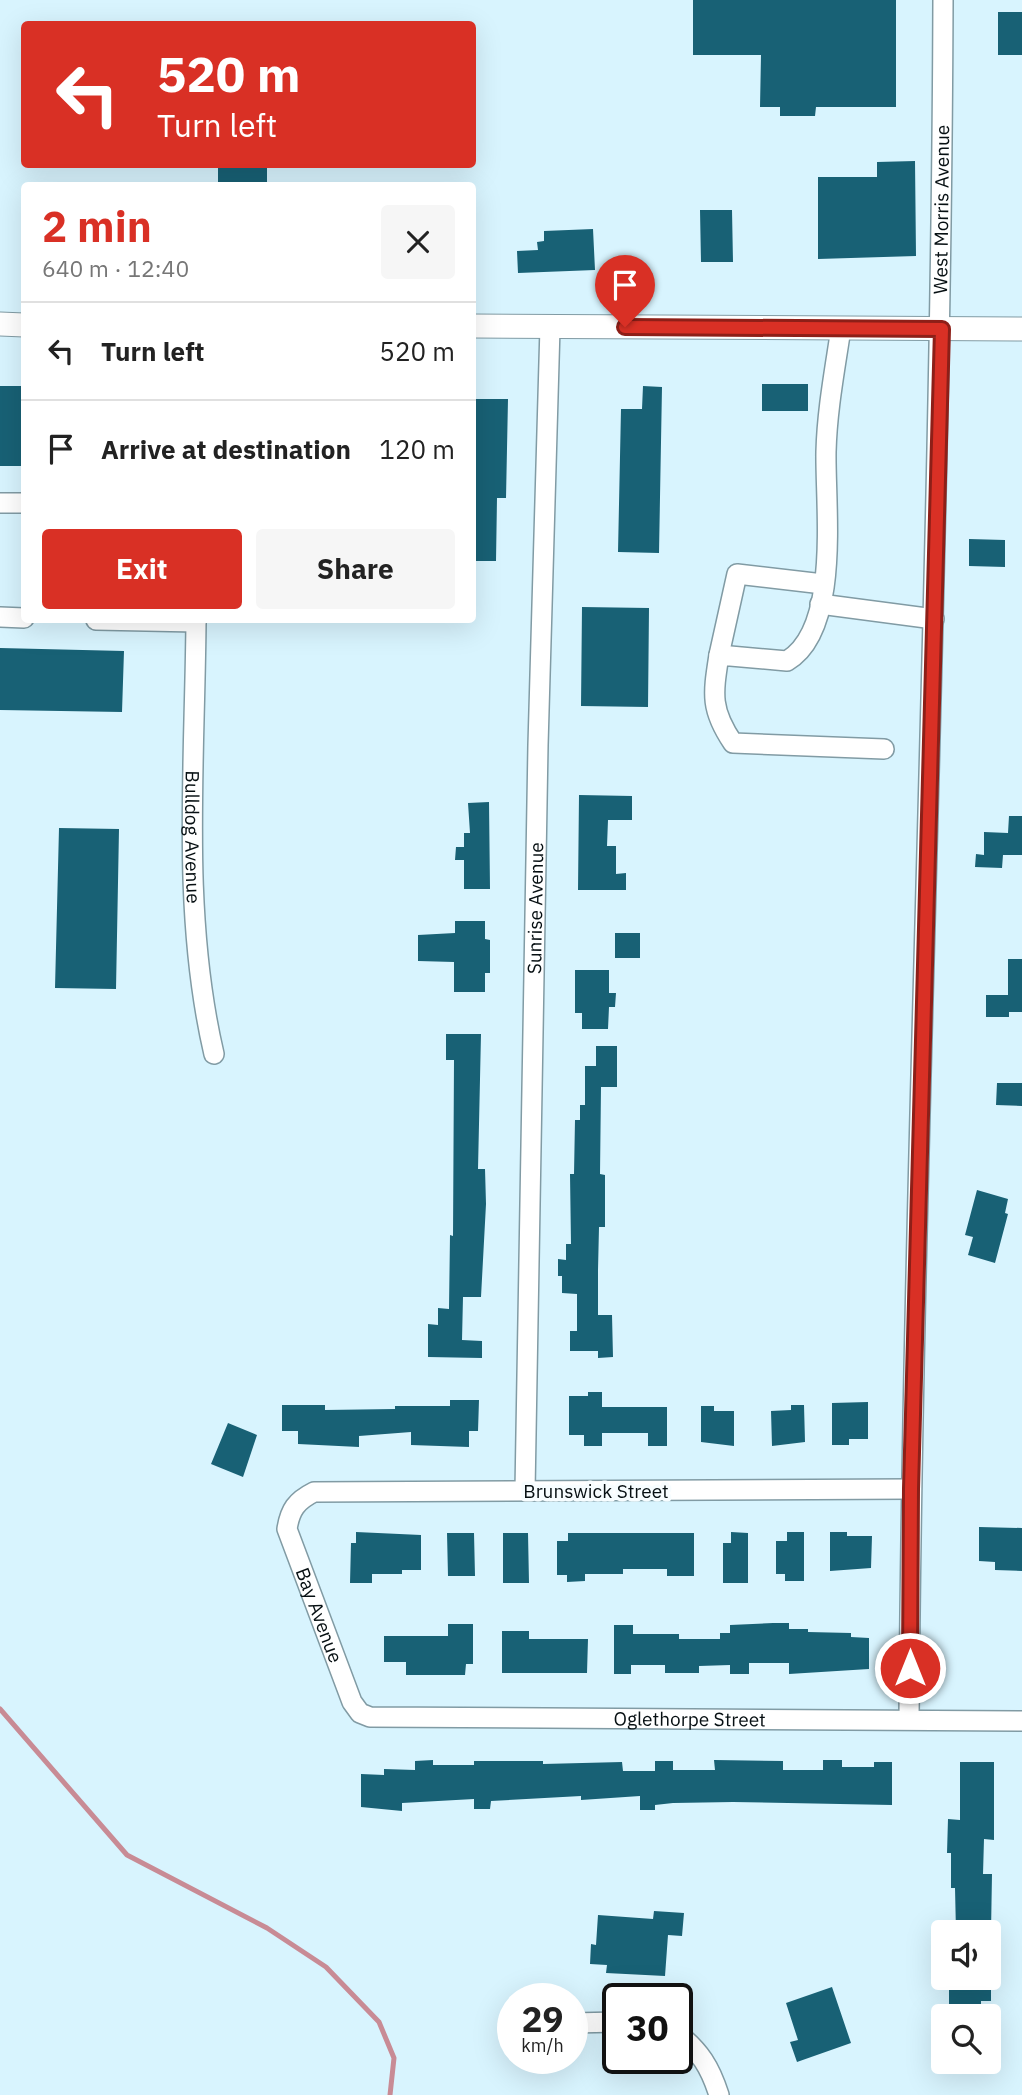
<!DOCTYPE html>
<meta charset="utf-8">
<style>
body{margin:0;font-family:"IBM Plex Sans",sans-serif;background:#f6f6f6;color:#222;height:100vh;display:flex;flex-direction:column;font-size:26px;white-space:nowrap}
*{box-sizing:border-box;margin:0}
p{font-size:23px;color:#767676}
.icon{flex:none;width:38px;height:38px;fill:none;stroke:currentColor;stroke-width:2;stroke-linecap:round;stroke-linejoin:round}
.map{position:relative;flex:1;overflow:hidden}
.sheet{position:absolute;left:21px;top:182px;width:455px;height:441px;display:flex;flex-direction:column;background:#fff;border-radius:7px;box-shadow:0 7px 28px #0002}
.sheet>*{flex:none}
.top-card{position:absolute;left:21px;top:21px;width:455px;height:147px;border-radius:7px;box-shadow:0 7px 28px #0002;background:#d93025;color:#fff;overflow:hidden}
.tools{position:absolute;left:931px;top:1920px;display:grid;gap:14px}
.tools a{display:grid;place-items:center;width:70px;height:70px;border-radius:7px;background:#fff;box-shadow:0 7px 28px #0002;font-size:35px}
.speed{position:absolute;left:497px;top:1983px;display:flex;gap:14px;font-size:35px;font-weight:700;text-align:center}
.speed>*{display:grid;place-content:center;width:91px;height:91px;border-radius:50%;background:#fff;box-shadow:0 7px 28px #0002;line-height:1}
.speed small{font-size:18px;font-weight:400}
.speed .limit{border:4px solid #111;border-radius:10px;background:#fff;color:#111}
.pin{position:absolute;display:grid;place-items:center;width:60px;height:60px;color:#fff;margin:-72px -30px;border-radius:50% 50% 50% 0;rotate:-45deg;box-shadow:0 0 7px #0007}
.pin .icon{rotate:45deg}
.me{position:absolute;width:77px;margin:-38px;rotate:0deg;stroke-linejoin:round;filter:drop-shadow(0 0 5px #0008)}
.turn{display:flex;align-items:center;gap:24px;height:147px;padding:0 21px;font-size:32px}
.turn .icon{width:91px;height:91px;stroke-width:2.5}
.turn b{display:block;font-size:49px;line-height:60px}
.round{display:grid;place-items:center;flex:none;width:74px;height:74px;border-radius:7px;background:#f6f6f6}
.headline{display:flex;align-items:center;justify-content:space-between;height:119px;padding:0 21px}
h1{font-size:42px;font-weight:700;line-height:52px;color:#d93025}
.button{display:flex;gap:14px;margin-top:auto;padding:14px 21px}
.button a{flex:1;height:80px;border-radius:7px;background:#d93025;color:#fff;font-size:28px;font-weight:700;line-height:80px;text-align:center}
.button a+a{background:#f6f6f6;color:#222}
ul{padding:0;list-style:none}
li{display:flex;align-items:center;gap:21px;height:98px;padding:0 21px;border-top:2px solid #e0e0e0}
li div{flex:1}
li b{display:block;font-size:26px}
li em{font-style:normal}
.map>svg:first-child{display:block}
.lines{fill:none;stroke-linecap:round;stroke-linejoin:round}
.stream{stroke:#c88b95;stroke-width:5}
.building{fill:#186175}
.minor-casing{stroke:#819ba4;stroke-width:22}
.major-casing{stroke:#819ba4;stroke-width:25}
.minor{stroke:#fff;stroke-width:19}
.major{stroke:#fff;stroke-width:23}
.route-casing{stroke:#8d1f18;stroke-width:18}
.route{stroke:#d93025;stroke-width:12}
.labels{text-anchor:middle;stroke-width:7;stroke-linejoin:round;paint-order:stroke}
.street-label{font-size:19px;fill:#060f12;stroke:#f7fdff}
</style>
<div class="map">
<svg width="1022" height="2095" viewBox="0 0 1022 2095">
<rect width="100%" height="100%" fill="#d8f4fe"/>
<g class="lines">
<path class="stream" d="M0,1709L127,1855L267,1928L326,1967L379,2022L394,2058L390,2095"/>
</g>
<path class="building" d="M693,0H896V107H816L815,116H780V107H760L761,55H693Z
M998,12H1022V55H998Z
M915,161L916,256L818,259V177H877V162Z
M235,164H267V186H218V167H235Z
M700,210H732L733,262H701Z
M593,229L595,270L518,273L517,251L538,250L537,242L544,241V231Z
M762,384H808V411H762Z
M0,386H24V466H0Z
M643,386L662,387L659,553L618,552L621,409H642Z
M472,399H508L506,498H497L496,561H472Z
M969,539L1005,540V567L969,566Z
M582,607L649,608L648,707L581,706Z
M0,648L124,651L122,712L0,710Z
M579,795L632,796V820H608L607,846H616V874L626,873V890H578Z
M489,802L490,889H464V860H455L456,847H464V833H470L468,803Z
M1009,816H1022V855H1003L1002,868L975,867L976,854L984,855V832L1008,833Z
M59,828L119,829L116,989L55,988Z
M455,921H485V939L490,940V973H485V992H454V962L418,961V935L455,933Z
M615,933H640V958H615Z
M1008,959H1022V1012H1009V1017H986V995H1008Z
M575,970H609V993H616L615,1007H609L608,1029H582V1013H575Z
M446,1034H481L478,1169H485L486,1204L481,1297H463L462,1340L482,1341V1358L428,1357V1324L438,1325V1308L449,1309L450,1235L453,1236L454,1060H446Z
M596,1046H617V1087H601L600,1174L605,1175V1227H599L598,1270V1315H612L613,1357L598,1358V1351H570V1331H577V1294L562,1293V1276H558V1259L566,1260V1244H571L570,1174H574L575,1120H580V1105H585V1066H596Z
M997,1083H1022V1106L996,1105Z
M977,1190L1008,1199L1005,1213L1008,1214L995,1263L968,1255L973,1237L965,1235Z
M588,1392H602V1407H667V1446H648V1433H602V1446H584V1435H569V1396H588Z
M450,1400H479L478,1431H469V1447L411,1445V1432L359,1436V1447L298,1444V1431H282V1405H325V1410L395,1409V1406H450Z
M868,1402V1439H849V1445H832V1403Z
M791,1405H804L805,1442L772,1446L771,1411L791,1410Z
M701,1406H714V1411H734V1446L701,1442Z
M228,1423L257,1435L243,1477L211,1464Z
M979,1527L1022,1528V1571L995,1570V1562L979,1561Z
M356,1532L421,1535V1570H402V1574H372V1583H350L351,1543H356Z
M731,1532L748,1533V1583H723V1543H731Z
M787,1532H804V1581H785V1574H776V1541H787Z
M830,1532H847V1536H872L871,1568L830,1571Z
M447,1533H474L475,1576H448Z
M503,1533H528L529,1583H503Z
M568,1533H694V1576H667V1569H623V1574H585V1581L567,1582V1575H557V1541H568Z
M773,1623H789V1629H808V1632L851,1633V1637L869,1638V1669L789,1674V1663H749V1674H730V1665L699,1666V1673H665V1665H631V1674H614V1625H633V1634H679V1639H720V1633H730V1625Z
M448,1624H473V1664H466L465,1675H406V1662H384V1636H448Z
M502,1631H529V1639H588L587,1673H502Z
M433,1760V1765H474V1761H543V1764L622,1762L623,1771H655V1761H673V1770H715L714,1760L783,1761V1770H823V1760H842V1767H874V1762H892V1805L733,1802L673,1803L655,1805V1810H640V1796L581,1800V1796L491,1801L490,1809H474V1799L402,1803V1811L361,1807V1774L384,1775V1769L415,1770V1761Z
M960,1762H994V1840L984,1839L983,1874H992L991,1932H956L955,1888H951V1853H947L948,1819L960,1820Z
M654,1911L684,1913L682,1936L668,1935L665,1976L606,1973L607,1965L590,1964L591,1944L596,1945L598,1915L653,1919Z
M949,1982H991V2001H981V2016H949Z
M832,1987L851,2043L797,2062L790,2042L798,2040L786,2003Z"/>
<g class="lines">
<defs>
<g id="minor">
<path d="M841,328C835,369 827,410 826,452C825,506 841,629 787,661L719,655C713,694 710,709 733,743L884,749"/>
<path d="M0,503H24"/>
<path d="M820,604L934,619"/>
<path d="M0,617L24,618"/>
<path d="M96,620L196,622"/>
<path id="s1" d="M196,620C195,764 181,913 214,1054"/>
<path d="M719,655L737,574L823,584"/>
<path id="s2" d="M911,1489L314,1492C296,1501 290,1510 287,1529L352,1702L360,1713L370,1717L1022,1721"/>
<path id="s3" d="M525,1491L538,745L550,327"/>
<path id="s4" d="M909,1719C913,1146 941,573 943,0"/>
<path d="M572,2023L618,2022"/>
<path d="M677,2033C700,2051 710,2067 719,2095"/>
</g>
<path id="major" d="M0,324L24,325
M472,326L1022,329"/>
</defs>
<use href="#minor" class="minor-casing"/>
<use href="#major" class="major-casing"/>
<use href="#minor" class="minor"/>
<use href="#major" class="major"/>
</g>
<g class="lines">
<defs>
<path id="route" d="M625,327L942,329L911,1489L910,1668"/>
</defs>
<use href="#route" class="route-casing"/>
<use href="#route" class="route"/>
</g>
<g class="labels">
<g class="street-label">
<text dy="7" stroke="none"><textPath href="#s4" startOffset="1510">West Morris Avenue</textPath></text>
<text dy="7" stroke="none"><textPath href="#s1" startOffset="217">Bulldog Avenue</textPath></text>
<text dy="7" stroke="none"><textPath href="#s3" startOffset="583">Sunrise Avenue</textPath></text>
<text x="596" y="1498">Brunswick Street</text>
<text dy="7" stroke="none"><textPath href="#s2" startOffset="737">Bay Avenue</textPath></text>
<text dy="7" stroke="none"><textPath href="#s2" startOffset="1174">Oglethorpe Street</textPath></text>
</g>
</g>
</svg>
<div class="tools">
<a><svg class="icon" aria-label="sound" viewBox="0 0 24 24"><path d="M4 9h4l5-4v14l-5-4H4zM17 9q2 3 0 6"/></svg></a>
<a><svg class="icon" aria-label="search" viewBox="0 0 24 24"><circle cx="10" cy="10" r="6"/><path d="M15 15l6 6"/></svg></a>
</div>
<div class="speed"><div>29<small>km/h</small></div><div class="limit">30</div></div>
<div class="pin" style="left:625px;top:327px;background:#d93025"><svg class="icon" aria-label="arrive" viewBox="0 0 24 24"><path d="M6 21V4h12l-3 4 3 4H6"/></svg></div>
<svg class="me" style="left:910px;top:1668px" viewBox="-20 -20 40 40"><circle r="17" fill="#d93025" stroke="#fff" stroke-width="3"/><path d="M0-11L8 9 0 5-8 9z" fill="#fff"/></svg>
<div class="top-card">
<div class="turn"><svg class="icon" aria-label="left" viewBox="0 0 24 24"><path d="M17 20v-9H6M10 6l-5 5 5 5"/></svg><div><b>520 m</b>Turn left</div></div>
</div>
<section class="sheet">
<div class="headline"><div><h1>2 min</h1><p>640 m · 12:40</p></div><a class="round"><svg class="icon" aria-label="close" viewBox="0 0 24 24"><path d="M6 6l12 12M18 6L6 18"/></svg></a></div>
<ul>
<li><svg class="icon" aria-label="left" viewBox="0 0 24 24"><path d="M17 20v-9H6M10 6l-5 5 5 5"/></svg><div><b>Turn left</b></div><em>520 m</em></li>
<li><svg class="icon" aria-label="arrive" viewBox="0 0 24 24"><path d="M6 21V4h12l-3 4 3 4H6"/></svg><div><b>Arrive at destination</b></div><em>120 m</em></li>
</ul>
<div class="button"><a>Exit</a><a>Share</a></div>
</section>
</div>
